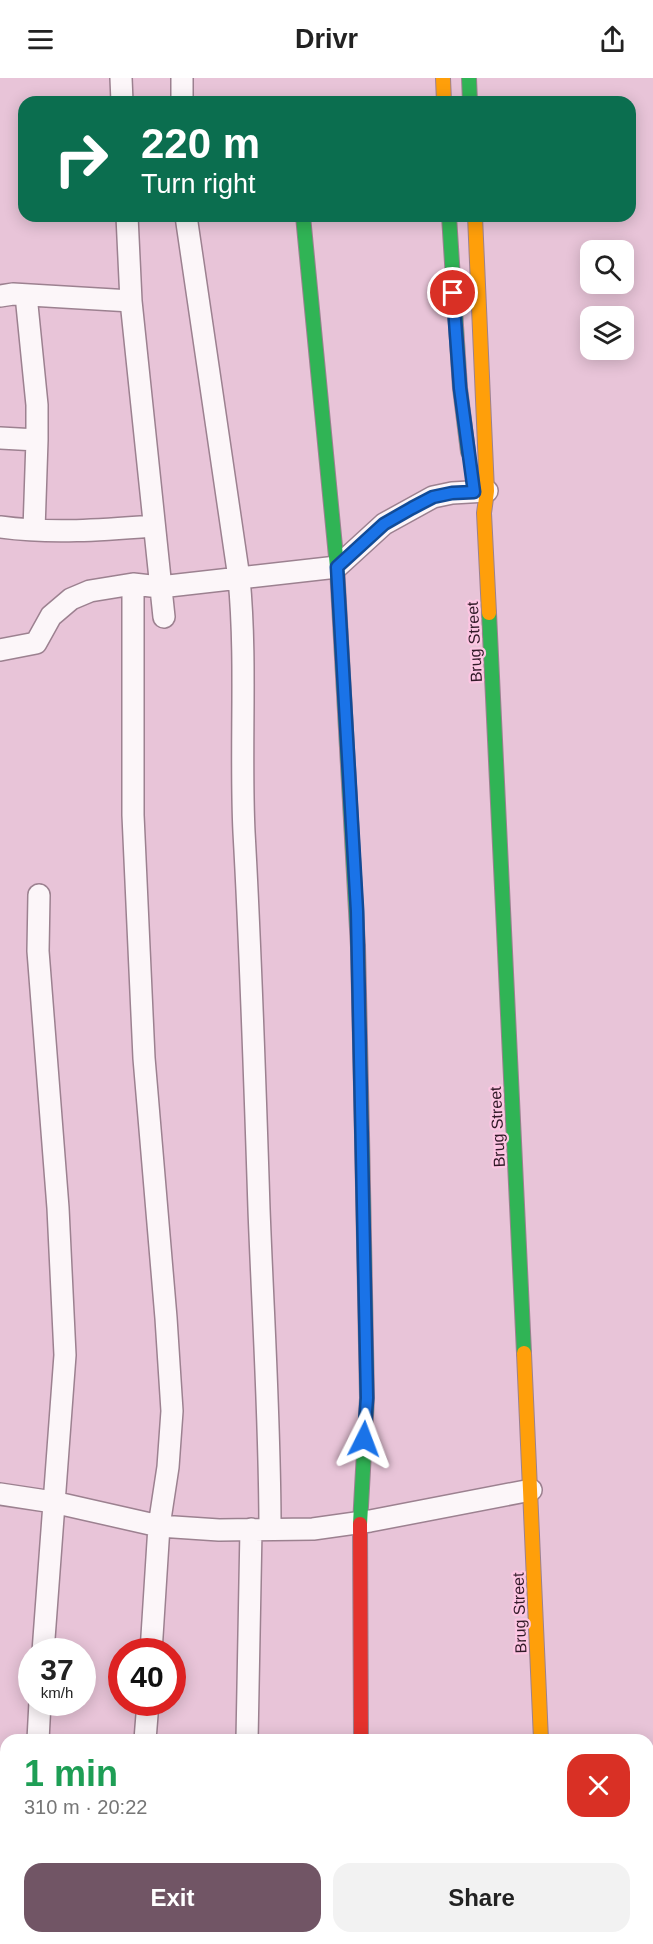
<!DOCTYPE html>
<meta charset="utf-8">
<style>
body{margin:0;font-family:Arial,sans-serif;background:#f2f2f2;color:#222;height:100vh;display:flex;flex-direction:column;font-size:22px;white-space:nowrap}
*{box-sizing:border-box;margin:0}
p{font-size:20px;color:#767676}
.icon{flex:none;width:33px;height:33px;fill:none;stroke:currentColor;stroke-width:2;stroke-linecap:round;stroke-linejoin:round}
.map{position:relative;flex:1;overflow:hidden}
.drawer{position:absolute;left:0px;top:1656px;width:654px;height:210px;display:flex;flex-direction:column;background:#fff;border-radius:18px 18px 0 0;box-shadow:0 3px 15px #0003}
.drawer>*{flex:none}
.hud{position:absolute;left:18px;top:18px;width:618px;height:126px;border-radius:18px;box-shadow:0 3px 15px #0003;background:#0b6e4f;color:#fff;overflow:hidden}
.tools{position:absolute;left:580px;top:162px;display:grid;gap:12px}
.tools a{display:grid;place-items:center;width:54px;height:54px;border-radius:12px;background:#fff;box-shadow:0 3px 15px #0003;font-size:30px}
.speed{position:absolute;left:18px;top:1560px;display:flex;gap:12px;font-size:30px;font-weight:700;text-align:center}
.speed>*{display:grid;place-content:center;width:78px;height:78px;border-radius:50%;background:#fff;box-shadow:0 3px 15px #0003;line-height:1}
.speed small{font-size:15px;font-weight:400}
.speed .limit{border:9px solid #d22;background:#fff;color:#111}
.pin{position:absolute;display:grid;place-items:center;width:51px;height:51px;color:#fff;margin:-26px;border:3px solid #fff;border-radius:50%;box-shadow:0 2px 6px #0007}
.me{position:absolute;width:66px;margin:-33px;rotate:3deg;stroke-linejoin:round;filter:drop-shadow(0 0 4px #0008)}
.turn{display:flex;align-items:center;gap:21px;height:126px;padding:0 24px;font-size:27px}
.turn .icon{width:78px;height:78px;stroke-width:2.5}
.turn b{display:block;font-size:42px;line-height:51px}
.round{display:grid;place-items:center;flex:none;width:63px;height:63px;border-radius:18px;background:#f2f2f2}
.head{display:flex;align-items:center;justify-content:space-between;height:102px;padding:0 24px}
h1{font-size:36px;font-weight:800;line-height:45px;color:#1e9e55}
.button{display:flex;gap:12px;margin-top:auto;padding:12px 24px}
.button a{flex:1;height:69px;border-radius:18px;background:#715565;color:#fff;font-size:24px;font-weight:800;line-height:69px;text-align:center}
.button a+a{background:#f2f2f2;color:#222}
header{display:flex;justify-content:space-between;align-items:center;height:78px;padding:0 24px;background:#fff;font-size:27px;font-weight:800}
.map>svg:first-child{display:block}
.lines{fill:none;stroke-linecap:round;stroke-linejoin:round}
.street-casing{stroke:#9c8190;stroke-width:24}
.fast-casing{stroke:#9c8190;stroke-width:16}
.slow-casing{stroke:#9c8190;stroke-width:16}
.jam-casing{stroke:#9c8190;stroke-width:16}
.street{stroke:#fcf6f9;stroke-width:21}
.fast{stroke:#30b455;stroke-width:14}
.slow{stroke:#ff9f0a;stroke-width:14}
.jam{stroke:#e5322d;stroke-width:14}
.route-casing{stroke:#114b97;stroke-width:15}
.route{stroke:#1a73e8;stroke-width:10}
.labels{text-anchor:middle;stroke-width:4.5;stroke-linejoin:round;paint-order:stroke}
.street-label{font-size:16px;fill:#311927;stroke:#fdc6e3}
</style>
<header><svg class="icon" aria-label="menu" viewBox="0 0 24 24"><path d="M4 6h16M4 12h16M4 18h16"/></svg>Drivr<svg class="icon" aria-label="share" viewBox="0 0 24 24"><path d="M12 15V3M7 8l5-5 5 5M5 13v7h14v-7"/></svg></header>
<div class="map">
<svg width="653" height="1866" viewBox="0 0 653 1866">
<rect width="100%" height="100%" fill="#e8c4d8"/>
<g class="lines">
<defs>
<path id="street" d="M121,0L122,24
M182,24V0
M127,138L131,223L164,539
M186,138L239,500C247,584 240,669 244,754C251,879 255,1005 259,1131C263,1238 270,1344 270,1451
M26,217L37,327V362
M0,218L13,216L131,223
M0,360L37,362L34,452
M0,449C51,456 102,452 153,448
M133,506V737L144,980L166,1240L172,1333L168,1389L159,1448L151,1574
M0,572L36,565L51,538L71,521L90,513L133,506L160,509L337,489L384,446L433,419L452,415L487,413
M39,817L38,873L58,1130L65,1277L43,1574
M0,1416L53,1424L159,1448L219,1452L313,1451L370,1443L531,1412
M38,1662L40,1624
M145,1662L148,1624
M247,1662L251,1451
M367,1860V1866
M33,1866V1860
M134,1866V1860
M242,1866V1860"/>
<path id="fast" d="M469,0L470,24
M303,138L337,489L358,869
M449,138L460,310L468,374
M489,535L524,1275
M360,1446L367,1320L362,1057
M549,1860V1866"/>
<path id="slow" d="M443,0L444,24
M475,138L487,413L484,435L489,535
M358,869L362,1057
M524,1275L541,1662"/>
<path id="jam" d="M360,1446L361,1662"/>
</defs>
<use href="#street" class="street-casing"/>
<use href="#fast" class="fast-casing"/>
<use href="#slow" class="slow-casing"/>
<use href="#jam" class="jam-casing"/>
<use href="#street" class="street"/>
<use href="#fast" class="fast"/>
<use href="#slow" class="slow"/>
<use href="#jam" class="jam"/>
</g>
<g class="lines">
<defs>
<path id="route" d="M364,1361L367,1320L357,833L337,489L384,446L412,430L433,419L452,415L474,414L460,310L453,215"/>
</defs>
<use href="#route" class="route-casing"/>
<use href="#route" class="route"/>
</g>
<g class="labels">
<g class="street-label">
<text transform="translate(474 564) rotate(-93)" y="6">Brug Street</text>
<text transform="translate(497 1049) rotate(-93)" y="6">Brug Street</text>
<text transform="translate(519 1535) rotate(-92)" y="6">Brug Street</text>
</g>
</g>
</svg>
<div class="tools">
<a><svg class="icon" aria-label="search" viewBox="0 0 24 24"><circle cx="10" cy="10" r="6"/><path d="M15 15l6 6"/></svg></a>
<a><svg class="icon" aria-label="layers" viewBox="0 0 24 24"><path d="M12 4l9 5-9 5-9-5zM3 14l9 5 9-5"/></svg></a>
</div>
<div class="speed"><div>37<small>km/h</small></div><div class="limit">40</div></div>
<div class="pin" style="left:453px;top:215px;background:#d93025"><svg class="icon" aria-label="arrive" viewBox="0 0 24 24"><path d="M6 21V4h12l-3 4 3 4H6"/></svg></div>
<svg class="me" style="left:364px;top:1361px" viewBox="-20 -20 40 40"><path d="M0-17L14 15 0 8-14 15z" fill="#1a73e8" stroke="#fff" stroke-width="4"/></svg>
<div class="hud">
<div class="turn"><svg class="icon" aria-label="right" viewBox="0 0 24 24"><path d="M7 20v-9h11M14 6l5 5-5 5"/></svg><div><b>220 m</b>Turn right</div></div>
</div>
<section class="drawer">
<div class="head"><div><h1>1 min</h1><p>310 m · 20:22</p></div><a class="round" style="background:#d93025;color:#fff"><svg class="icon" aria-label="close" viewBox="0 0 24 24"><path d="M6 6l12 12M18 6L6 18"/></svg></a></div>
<div class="button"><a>Exit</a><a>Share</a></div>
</section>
</div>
